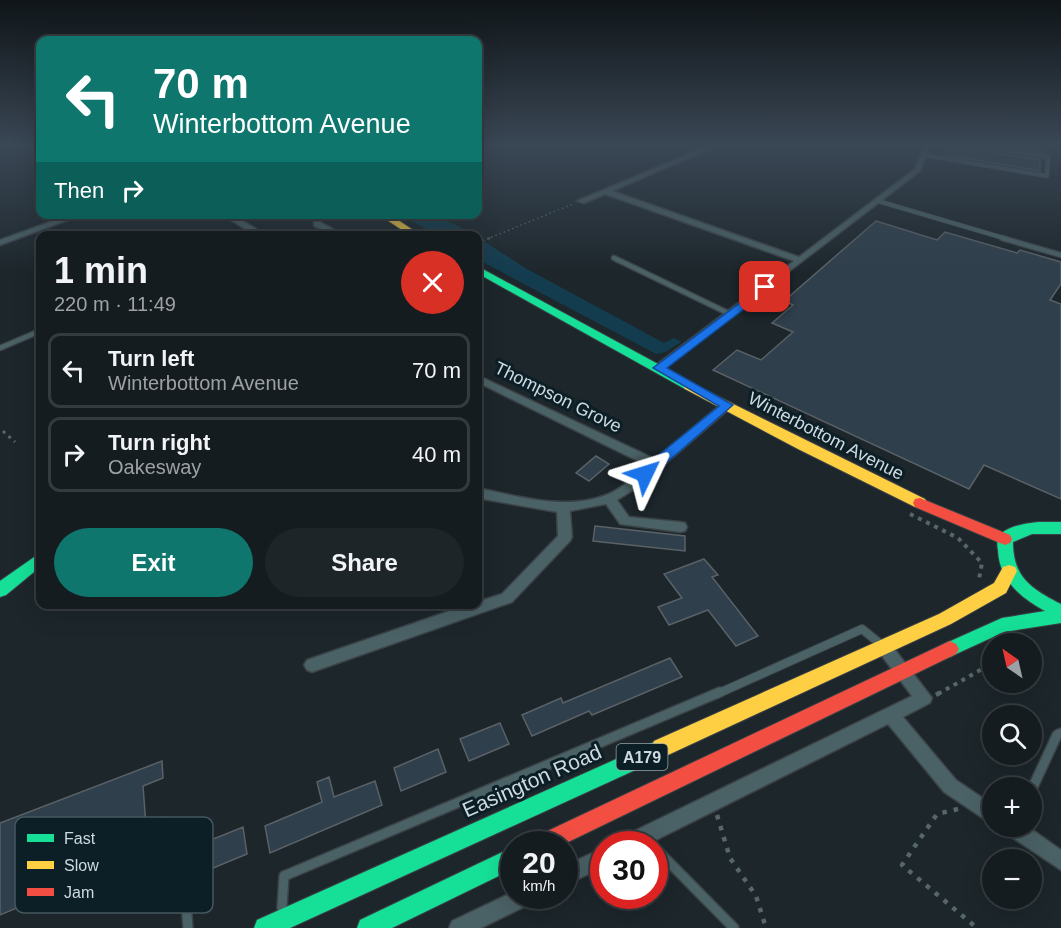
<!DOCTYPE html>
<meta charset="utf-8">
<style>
body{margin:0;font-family:Helvetica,sans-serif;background:#1e2529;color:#f1f3f6;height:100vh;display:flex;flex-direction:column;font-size:22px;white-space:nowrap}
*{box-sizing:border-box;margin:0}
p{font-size:20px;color:#9da1a5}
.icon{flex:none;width:33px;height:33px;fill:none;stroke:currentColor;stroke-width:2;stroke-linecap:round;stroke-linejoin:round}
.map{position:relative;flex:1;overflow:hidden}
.panel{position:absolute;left:36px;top:231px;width:446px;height:378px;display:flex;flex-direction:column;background:#151c20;border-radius:12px;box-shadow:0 6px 24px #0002,0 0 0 2px #343a3e}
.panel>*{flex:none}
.banner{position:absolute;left:36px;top:36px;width:446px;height:183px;border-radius:12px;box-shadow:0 6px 24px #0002,0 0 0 2px #343a3e;background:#0f766e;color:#fff;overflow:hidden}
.needle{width:39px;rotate:326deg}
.fabs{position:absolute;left:982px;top:633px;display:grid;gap:12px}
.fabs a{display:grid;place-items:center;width:60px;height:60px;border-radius:50%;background:#151c20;box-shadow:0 6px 24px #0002,0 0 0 2px #343a3e;font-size:30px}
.speed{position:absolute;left:500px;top:831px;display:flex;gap:12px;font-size:30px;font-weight:700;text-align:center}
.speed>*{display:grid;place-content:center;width:78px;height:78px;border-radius:50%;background:#151c20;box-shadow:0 6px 24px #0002,0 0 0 2px #343a3e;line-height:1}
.speed small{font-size:15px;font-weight:400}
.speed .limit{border:9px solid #d22;background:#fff;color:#111}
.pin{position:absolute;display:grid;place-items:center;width:51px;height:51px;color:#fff;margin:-26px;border-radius:12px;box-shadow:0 3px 9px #0006}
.me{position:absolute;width:66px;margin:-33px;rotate:49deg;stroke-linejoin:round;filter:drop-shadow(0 0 4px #0008)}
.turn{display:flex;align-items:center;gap:21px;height:126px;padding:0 18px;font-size:27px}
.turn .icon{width:78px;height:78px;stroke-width:2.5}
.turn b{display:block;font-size:42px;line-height:51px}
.then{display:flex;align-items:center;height:57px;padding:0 18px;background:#0003;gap:12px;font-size:22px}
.round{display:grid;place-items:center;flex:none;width:63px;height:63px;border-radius:32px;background:#1e2529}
.summary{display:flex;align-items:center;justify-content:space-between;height:102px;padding:0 18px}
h1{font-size:36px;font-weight:700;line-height:45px}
.button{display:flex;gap:12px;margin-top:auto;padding:12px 18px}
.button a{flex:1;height:69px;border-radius:36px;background:#0f766e;color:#fff;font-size:24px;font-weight:700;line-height:69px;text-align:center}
.button a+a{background:#1e2529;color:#f1f3f6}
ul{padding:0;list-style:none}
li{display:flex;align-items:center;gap:18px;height:75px;margin:0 12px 9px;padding:0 6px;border:3px solid #343a3e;border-radius:12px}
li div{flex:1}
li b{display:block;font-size:22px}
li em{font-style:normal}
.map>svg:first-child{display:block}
.green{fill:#133d4f}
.building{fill:#2f3f4b;stroke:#5a6167;stroke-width:1.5}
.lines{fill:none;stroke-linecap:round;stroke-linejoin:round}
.lane-far3-casing{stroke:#3a4246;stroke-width:5}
.lane-far2-casing{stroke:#3a4246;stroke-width:7}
.lane-far1-casing{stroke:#3a4246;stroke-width:10}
.lane-casing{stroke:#3a4246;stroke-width:12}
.street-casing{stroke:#3a4246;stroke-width:3}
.fast-casing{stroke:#3a4246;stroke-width:2}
.slow-casing{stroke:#3a4246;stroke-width:2}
.jam-casing{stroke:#3a4246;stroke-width:2}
.path-far4{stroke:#56666a;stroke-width:1.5;stroke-dasharray:1.5 3;stroke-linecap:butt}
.path-far3{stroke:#56666a;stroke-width:2;stroke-dasharray:2 4;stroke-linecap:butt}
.path-far2{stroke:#56666a;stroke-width:3;stroke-dasharray:3 4.5;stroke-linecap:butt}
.path-far1{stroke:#56666a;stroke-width:4;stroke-dasharray:4 5;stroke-linecap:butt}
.path{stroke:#56666a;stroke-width:4.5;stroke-dasharray:4.5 7;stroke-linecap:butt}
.lane-far3{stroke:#4a6165;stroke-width:4}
.lane-far2{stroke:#4a6165;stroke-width:4.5}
.lane-far1{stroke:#4a6165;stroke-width:8}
.lane{stroke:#4a6165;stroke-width:9}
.street{fill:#4a6165;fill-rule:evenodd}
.fast{fill:#16e098;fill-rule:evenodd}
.slow{fill:#ffcf43;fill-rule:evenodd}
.jam{fill:#f24e42;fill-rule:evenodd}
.route{fill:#1a73e8;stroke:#114b97;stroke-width:1.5}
.labels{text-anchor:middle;stroke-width:6;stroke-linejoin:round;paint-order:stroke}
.shield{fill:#0c1f27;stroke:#94a2a8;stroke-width:1.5}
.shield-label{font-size:16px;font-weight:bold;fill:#cedadf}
.street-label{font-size:18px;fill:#cedadf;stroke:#0c1f27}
.near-street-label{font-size:21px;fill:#cedadf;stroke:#0c1f27}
.key{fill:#0c1f27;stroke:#46575e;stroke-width:1.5}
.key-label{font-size:16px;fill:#cedadf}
</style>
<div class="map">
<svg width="1061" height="928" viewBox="0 0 1061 928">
<rect width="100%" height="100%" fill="#1c262b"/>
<path class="green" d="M401,215H435L476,235H437Z
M485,242L527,269L664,343L674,338L681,342L666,352L656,354L477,259V245Z"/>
<path class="building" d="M949,144H963L966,148L1040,160V171L946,155Z
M992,144L1041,145V152Z
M876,221L937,240L945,232L1017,253L1020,250L1061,262V284L1050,300L1061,304V499L984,465L969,489L713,370L737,350L761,360L793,332L772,323L793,305L784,301Z
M596,456L609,464L589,481L576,473Z
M595,526L685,536V551L593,541Z
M704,559L718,575L712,577L758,636L736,646L708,610L669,625L658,607L682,598L664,574Z
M670,658L682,677L592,715L589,711L532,736L522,715L561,698L563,703Z
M500,723L509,744L469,761L460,739Z
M438,749L446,772L401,791L394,768Z
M162,761L163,778L143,786L146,825L165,817L168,859L130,875L129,861L0,915V823Z
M329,777L334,797L375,781L382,805L270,853L265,826L322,802L317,782Z
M243,827L247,854L194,876L191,848Z"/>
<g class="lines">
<defs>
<path id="lane-far3" d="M924,155L1047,176L1048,157L967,144
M878,201L1007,239"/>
<path id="lane-far2" d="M1002,238L1061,255
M614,258L730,314
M0,348L40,331"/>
<path id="lane-far1" d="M717,694L862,629L878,642"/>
<path id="lane" d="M1032,789L1057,735L1061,733
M654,847L734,928
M182,853L188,928
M282,908L284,876L720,692"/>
<path id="street" d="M713,144H721L612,191L799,257L915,169L925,144H931L920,171L659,371L655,370L654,368L655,366L794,261L605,194L584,203L577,201Z
M72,214H84L0,245V240Z
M221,214H231L268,236H257Z
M314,222H320L333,229L322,236H310L322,229L314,226Z
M477,375L655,459L723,403H731L732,405L731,407L638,487L617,500L629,517L680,522L685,523L687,527L685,531L680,532L620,524L606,504L570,511L572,537L570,541L512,602L312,672L307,670L304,665L307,660L470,604H477V602L502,594L558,536L557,512L477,498V488C519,496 565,511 606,495C622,489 635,476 648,466L477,382Z
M884,640L889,642L932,698L930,703L903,717L956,780L993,805V825L944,792L888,724L648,844H620L622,837L912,696L879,652L876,647L879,642Z
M1001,826H1027L1061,850V870L1004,832Z
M603,848V867L564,886V866Z
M513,892V896H535L532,903L481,928H449L452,921Z"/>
<path id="fast" d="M477,266L693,383L695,386L689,390L685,389L477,273Z
M1039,522H1061V534H1032L1013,542C1013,577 1031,589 1061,604V623L1004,632L956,654L950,657L944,654L941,649L944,644L1002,618L1045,611C1021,598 999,580 998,550C997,546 997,540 999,536C1006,526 1028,523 1039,522Z
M40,553V567L6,595L0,597V581Z
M661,739L668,741L671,748L668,755L290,928H254L257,920Z
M513,847V869L392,928H357L360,920Z"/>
<path id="slow" d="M378,214H389L422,236H411Z
M689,382L925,499L927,503L925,507H915L798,449L685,389L683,386L685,383Z
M1009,565L1015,567L1017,571L1006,593L951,624L668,755L661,757L654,755L651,748L654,741L939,614L994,583L1003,567Z"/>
<path id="jam" d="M920,498L1010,535L1012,539L1010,543L1005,545L1000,543L915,507L913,503L915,499Z
M950,641L956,644L959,649L956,654L564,844H532L535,837Z"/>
</defs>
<use href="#lane-far3" class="lane-far3-casing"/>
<use href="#lane-far2" class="lane-far2-casing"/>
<use href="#lane-far1" class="lane-far1-casing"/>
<use href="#lane" class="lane-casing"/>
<use href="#street" class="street-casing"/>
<use href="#fast" class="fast-casing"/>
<use href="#slow" class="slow-casing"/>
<use href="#jam" class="jam-casing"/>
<path class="path-far4" d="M487,239L573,204"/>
<path class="path-far3" d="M477,243L490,238"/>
<path class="path-far2" d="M3,431L15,442"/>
<path class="path-far1" d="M910,514L958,538L982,563L979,579
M938,694L991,664"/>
<path class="path" d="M936,695L941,692
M958,809L937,814L902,865L977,928
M717,815L730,858L756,896L766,928"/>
<use href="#lane-far3" class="lane-far3"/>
<use href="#lane-far2" class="lane-far2"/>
<use href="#lane-far1" class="lane-far1"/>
<use href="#lane" class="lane"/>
<use href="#street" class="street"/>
<use href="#fast" class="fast"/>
<use href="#slow" class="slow"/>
<use href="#jam" class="jam"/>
</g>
<linearGradient id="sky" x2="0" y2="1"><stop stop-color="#0f1518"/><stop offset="0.53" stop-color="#3a4755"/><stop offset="1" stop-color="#3a4755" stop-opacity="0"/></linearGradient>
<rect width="1061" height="274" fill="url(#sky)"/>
<path class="route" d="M765,284L769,285V290L667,368L733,405L650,477H640V470L719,406L653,368Z"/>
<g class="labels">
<rect class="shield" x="616.5" y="744" width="51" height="26" rx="4.5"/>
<g class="shield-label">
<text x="642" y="763">A179</text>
</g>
<g class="street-label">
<text transform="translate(558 397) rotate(26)" y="6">Thompson Grove</text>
<text transform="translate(826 436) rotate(27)" y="6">Winterbottom Avenue</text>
</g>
<g class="near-street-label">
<text transform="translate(532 781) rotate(-24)" y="7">Easington Road</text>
</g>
</g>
<rect x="15" y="817" width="198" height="96" rx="9" class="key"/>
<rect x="27" y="834" width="27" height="8" fill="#16e098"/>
<rect x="27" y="861" width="27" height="8" fill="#ffcf43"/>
<rect x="27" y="888" width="27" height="8" fill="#f24e42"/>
<g class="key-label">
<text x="64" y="844">Fast</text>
<text x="64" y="871">Slow</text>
<text x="64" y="898">Jam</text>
</g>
</svg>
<div class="fabs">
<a><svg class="needle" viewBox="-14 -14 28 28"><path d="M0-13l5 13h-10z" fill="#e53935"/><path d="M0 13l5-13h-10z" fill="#9da1a5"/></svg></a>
<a><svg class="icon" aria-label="search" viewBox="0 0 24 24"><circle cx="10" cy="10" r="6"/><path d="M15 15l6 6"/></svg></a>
<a>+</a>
<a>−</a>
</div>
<div class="speed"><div>20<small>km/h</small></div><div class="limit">30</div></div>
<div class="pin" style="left:765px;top:287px;background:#d93025"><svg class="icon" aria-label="arrive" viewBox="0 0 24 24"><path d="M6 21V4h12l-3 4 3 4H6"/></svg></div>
<svg class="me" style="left:645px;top:474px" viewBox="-20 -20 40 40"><path d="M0-17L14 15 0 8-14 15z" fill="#1a73e8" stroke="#fff" stroke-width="4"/></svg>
<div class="banner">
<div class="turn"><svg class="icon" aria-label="left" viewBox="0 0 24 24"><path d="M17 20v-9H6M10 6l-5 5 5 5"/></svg><div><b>70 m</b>Winterbottom Avenue</div></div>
<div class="then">Then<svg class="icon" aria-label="right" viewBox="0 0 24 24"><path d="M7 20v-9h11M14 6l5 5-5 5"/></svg></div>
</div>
<section class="panel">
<div class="summary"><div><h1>1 min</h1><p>220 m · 11:49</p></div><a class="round" style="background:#d93025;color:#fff"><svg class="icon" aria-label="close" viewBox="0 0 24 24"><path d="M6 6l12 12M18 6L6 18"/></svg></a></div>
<ul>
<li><svg class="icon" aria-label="left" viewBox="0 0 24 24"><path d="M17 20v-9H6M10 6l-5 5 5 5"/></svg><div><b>Turn left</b><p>Winterbottom Avenue</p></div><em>70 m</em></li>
<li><svg class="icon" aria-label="right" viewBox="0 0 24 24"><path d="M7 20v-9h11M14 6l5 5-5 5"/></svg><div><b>Turn right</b><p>Oakesway</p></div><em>40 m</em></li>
</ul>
<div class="button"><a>Exit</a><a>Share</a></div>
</section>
</div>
